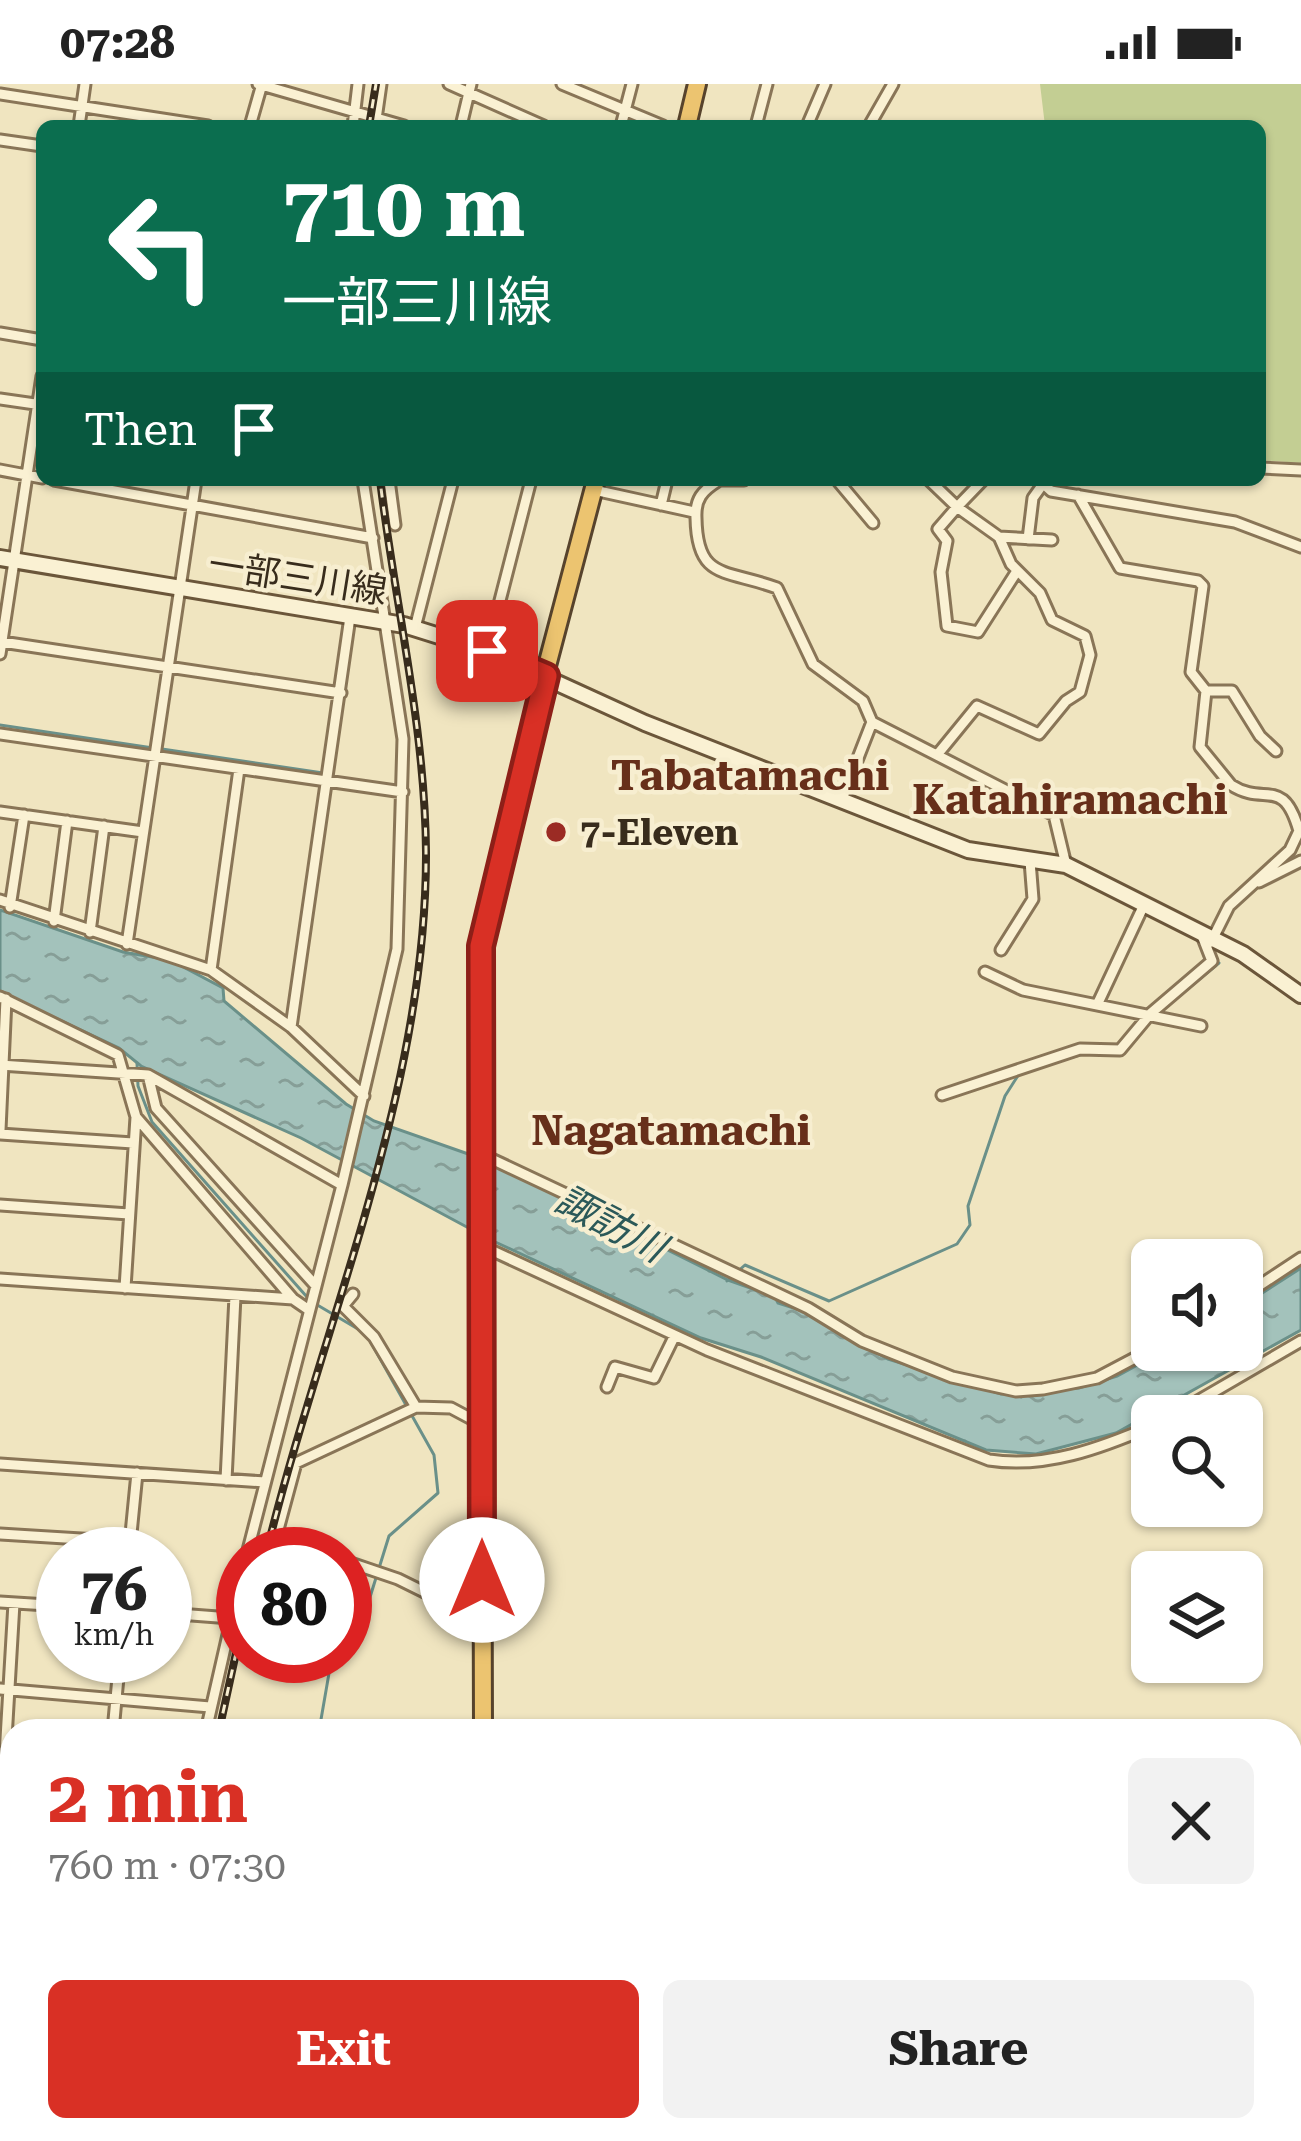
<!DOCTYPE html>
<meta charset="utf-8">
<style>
body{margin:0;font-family:"Roboto Serif","Noto Sans JP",serif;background:#f2f2f2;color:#222;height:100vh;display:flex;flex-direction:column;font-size:45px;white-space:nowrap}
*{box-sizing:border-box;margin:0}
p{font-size:39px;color:#767676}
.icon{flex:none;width:66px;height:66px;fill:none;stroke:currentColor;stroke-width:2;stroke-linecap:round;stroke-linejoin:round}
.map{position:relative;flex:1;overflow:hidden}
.sheet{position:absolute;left:0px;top:1635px;width:1302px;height:423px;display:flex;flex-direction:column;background:#fff;border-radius:36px 36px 0 0;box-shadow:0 3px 9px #0004}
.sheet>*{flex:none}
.top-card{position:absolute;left:36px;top:36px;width:1230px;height:366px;border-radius:18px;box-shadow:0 3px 9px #0004;background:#0b6e4f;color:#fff;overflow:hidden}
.tools{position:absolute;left:1131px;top:1155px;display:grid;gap:24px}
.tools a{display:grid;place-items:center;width:132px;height:132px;border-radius:18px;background:#fff;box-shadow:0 3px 9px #0004;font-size:60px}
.speed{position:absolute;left:36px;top:1443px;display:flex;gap:24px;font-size:60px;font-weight:700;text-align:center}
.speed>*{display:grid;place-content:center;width:156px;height:156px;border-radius:50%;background:#fff;box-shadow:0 3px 9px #0004;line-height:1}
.speed small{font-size:30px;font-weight:400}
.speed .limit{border:18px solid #d22;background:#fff;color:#111}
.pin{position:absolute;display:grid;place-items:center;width:102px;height:102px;color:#fff;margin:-51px;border-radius:24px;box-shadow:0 6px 18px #0006}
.me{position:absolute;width:132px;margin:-66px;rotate:0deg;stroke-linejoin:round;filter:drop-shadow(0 0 9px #0008)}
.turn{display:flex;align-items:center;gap:42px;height:252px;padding:0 48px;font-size:54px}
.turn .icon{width:156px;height:156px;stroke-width:2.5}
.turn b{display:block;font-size:84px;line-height:102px}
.then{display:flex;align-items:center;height:114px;padding:0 48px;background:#0003;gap:24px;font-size:45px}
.round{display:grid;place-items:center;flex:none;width:126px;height:126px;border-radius:18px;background:#f2f2f2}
.overview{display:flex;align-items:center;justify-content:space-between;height:204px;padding:0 48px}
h1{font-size:72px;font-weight:700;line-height:90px;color:#d93025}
.cta{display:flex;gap:24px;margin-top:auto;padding:24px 48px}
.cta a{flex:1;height:138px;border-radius:18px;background:#d93025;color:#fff;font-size:48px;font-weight:700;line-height:138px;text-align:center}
.cta a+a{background:#f2f2f2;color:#222}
.status{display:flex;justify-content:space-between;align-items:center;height:84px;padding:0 60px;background:#fff;direction:ltr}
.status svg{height:33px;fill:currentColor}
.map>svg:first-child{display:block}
.green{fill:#c3ce93}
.water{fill:url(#water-ripples);stroke:#6a9089;stroke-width:3}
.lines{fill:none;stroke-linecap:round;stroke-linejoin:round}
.stream{stroke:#6a9089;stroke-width:3}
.minor-casing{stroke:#897557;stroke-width:15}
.secondary-casing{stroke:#6b563a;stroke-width:20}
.trunk-casing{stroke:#57432c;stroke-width:22}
.minor{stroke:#faf1d3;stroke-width:9}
.secondary{stroke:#faf1d3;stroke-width:14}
.trunk{stroke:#ecc470;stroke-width:16}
.rail-casing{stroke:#382c1c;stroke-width:8}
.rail{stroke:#f7eed0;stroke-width:3;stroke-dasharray:9;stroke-linecap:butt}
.route-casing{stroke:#8d1f18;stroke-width:30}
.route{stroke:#d93025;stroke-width:21}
.poi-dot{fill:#9b2b24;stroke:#f7eed0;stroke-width:4.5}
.labels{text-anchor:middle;stroke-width:9;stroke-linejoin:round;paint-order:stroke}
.street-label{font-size:36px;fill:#382c1c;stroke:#f7eed0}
.poi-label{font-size:36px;font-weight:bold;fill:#382c1c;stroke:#f7eed0;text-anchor:start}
.water-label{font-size:39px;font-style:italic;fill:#2b5959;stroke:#f7eed0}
.quarter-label{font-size:42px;font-weight:bold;fill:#672f1a;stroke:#f7eed0}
</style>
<div class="status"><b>07:28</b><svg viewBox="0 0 49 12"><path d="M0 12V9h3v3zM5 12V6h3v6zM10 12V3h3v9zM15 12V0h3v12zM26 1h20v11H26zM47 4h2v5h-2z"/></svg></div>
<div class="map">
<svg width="1301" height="2057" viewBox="0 0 1301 2057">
<defs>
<pattern id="water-ripples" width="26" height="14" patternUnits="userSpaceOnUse" patternTransform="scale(3)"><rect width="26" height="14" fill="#a3c2bb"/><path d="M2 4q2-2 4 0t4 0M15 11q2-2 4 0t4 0" fill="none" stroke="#869e97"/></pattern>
</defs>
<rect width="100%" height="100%" fill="#f0e5c0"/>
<path class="green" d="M1040,0H1301V379L1260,376V42H1045Z"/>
<path class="water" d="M0,826L123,868L170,876L223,904L224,917L346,1020L374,1037L491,1078L728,1196L775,1213L778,1219L800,1226L888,1275L1001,1310L1079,1304L1117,1292L1165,1266H1242V1222L1301,1184V1246L1116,1349L1036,1370L986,1366L761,1273L701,1254L491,1156L301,1054L141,982L119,964L0,908Z"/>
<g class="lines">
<path class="stream" d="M0,641L153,664
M162,665L323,689
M1174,916L1219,879
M1125,967L1141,947
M137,979L138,1002L152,1038L307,1213
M1027,987L1086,969
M727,1197L745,1181L829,1217L957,1160L970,1141L968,1122L1005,1012L1019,990
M314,1219L363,1248
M345,1553L366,1526L389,1452L438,1409L434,1371L369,1255
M319,1647L332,1572
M248,2057L249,2046"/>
<defs>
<path id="minor" d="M258,0L404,42
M449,0L544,42
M562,0L663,42
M0,10L208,42
M79,42L85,0
M250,42L262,0
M353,42L358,0
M375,42L381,0
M461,42L471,0
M621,42L632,0
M756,42L767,0
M807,42L825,0
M869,42L893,0
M0,56L42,62
M0,249L42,256
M0,315L42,321
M1260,384L1301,386
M0,386L42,394
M54,396L373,454
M389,396L395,441
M715,396H744
M837,396L873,439
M929,396L957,423L983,396
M1039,396L1051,407L1235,438L1301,463
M718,397C702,407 695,415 696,434C697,497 726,485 777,504L813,580L863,617L872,638L1054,731L1066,781
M594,406L694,428
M1078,411L1120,484L1198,497L1203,502L1191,588L1206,607L1200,663L1231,701C1265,723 1283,691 1299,747L1290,766L1229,822L1211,858
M661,421L667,396
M999,453L1052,456
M1028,455L1033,414L1043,400
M415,544L453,396
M2,558L341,609
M487,567L531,396
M0,570L42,292
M1206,607H1232L1260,652L1276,667
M0,650L403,708
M937,671L977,622L1039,650L1066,617L1080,608L1090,571L1085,552L1052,536L1040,509L1011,480L999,453L957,423L938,445L947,457L941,488L947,542L978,548L1017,487
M842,715L872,638
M0,728L143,748
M1259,798L1301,777
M0,816L211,886L291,943L364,1012
M10,823L24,731
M54,837L67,737
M90,848L104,742
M127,860L196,396
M1001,866L1033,815L1030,777
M211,886L239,685
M985,888L1023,906L1201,942
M0,913L118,971L136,1033L293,1215L309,1226
M1097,921L1143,823
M291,943L350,533
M0,981L148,991L342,1101
M148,991L156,1024L316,1202
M942,1011L1080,965L1120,966L1150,930L1212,877L1203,854
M0,1046L6,915
M0,1050L133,1059
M481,1070L808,1224L862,1257L952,1293L1016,1307L1043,1305L1097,1294L1152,1265
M0,1121L129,1130
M480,1161L707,1266L989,1376C1045,1385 1101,1364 1152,1342
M0,1195L293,1215
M125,1204L136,1033
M353,1210L343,1222L374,1253L416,1323
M1242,1213L1301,1174
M607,1303L615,1283L654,1294L674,1253
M1172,1332L1301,1257
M0,1380L265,1398
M226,1396L235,1212
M0,1450L130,1458
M129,1470L137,1389
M247,1470L342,1101L397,865L403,655L363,396
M325,1470L276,1453L296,1379L416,1323L451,1324L481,1340
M345,1477L398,1495L483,1537
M0,1518L63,1522
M165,1529L231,1534
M0,1605L210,1623
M113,1647L120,1572
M206,1647L243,1485
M0,1757L14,1519
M0,1773L12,1774
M0,1909L12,1910
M0,1986L12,1987
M76,2057L78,2046
M153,2057L154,2046
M606,2057L608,2046
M1096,2057L1097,2046
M1182,2057V2046"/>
<path id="secondary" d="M0,474L404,541L487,567L645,639L968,766L1066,781L1243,870L1301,911
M0,1844L12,1845
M693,2046L727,2057"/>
<path id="trunk" d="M687,42L697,0
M483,1647L481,862L533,635L596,396
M484,2057L485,2046"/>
</defs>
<use href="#minor" class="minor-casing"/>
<use href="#secondary" class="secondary-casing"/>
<use href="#trunk" class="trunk-casing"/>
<use href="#minor" class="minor"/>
<use href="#secondary" class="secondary"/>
<use href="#trunk" class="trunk"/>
<defs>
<path id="rail" d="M369,42L376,0
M266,1470C322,1240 427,1007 426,768C425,642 395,520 380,396
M219,1647L243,1537
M171,2057L172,2046"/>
</defs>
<use href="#rail" class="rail-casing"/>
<use href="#rail" class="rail"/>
</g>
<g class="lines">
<defs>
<path id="route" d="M482,1496L481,862L546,592L487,567"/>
</defs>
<use href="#route" class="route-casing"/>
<use href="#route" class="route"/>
</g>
<circle class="poi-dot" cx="556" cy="748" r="12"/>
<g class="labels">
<g class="street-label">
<text transform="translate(298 493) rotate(9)" y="13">一部三川線</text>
</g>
<g class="poi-label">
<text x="580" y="761">7-Eleven</text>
</g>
<g class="water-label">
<text transform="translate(611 1139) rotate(28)" y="14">諏訪川</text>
</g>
<g class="quarter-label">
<text x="750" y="706">Tabatamachi</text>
<text x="1070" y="730">Katahiramachi</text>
<text x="671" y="1061">Nagatamachi</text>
</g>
</g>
</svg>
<div class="tools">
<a><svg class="icon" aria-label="sound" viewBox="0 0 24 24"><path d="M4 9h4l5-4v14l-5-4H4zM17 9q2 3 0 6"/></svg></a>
<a><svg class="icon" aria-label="search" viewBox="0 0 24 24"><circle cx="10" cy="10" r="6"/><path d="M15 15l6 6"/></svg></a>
<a><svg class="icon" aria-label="layers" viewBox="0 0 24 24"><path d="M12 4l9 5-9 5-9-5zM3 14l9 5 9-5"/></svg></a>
</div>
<div class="speed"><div>76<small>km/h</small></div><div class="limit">80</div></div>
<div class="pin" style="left:487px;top:567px;background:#d93025"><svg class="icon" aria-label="arrive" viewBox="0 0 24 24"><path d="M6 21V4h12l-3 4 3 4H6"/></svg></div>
<svg class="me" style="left:482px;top:1496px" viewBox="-20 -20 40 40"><circle r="19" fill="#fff"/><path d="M0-13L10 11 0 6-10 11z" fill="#d93025"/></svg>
<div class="top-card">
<div class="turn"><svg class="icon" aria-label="left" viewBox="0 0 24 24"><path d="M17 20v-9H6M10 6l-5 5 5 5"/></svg><div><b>710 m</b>一部三川線</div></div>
<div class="then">Then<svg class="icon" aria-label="arrive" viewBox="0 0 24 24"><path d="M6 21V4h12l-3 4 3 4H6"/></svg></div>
</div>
<section class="sheet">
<div class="overview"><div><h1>2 min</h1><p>760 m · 07:30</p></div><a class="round"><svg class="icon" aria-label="close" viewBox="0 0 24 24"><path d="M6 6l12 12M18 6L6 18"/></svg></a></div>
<div class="cta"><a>Exit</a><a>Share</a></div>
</section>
</div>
